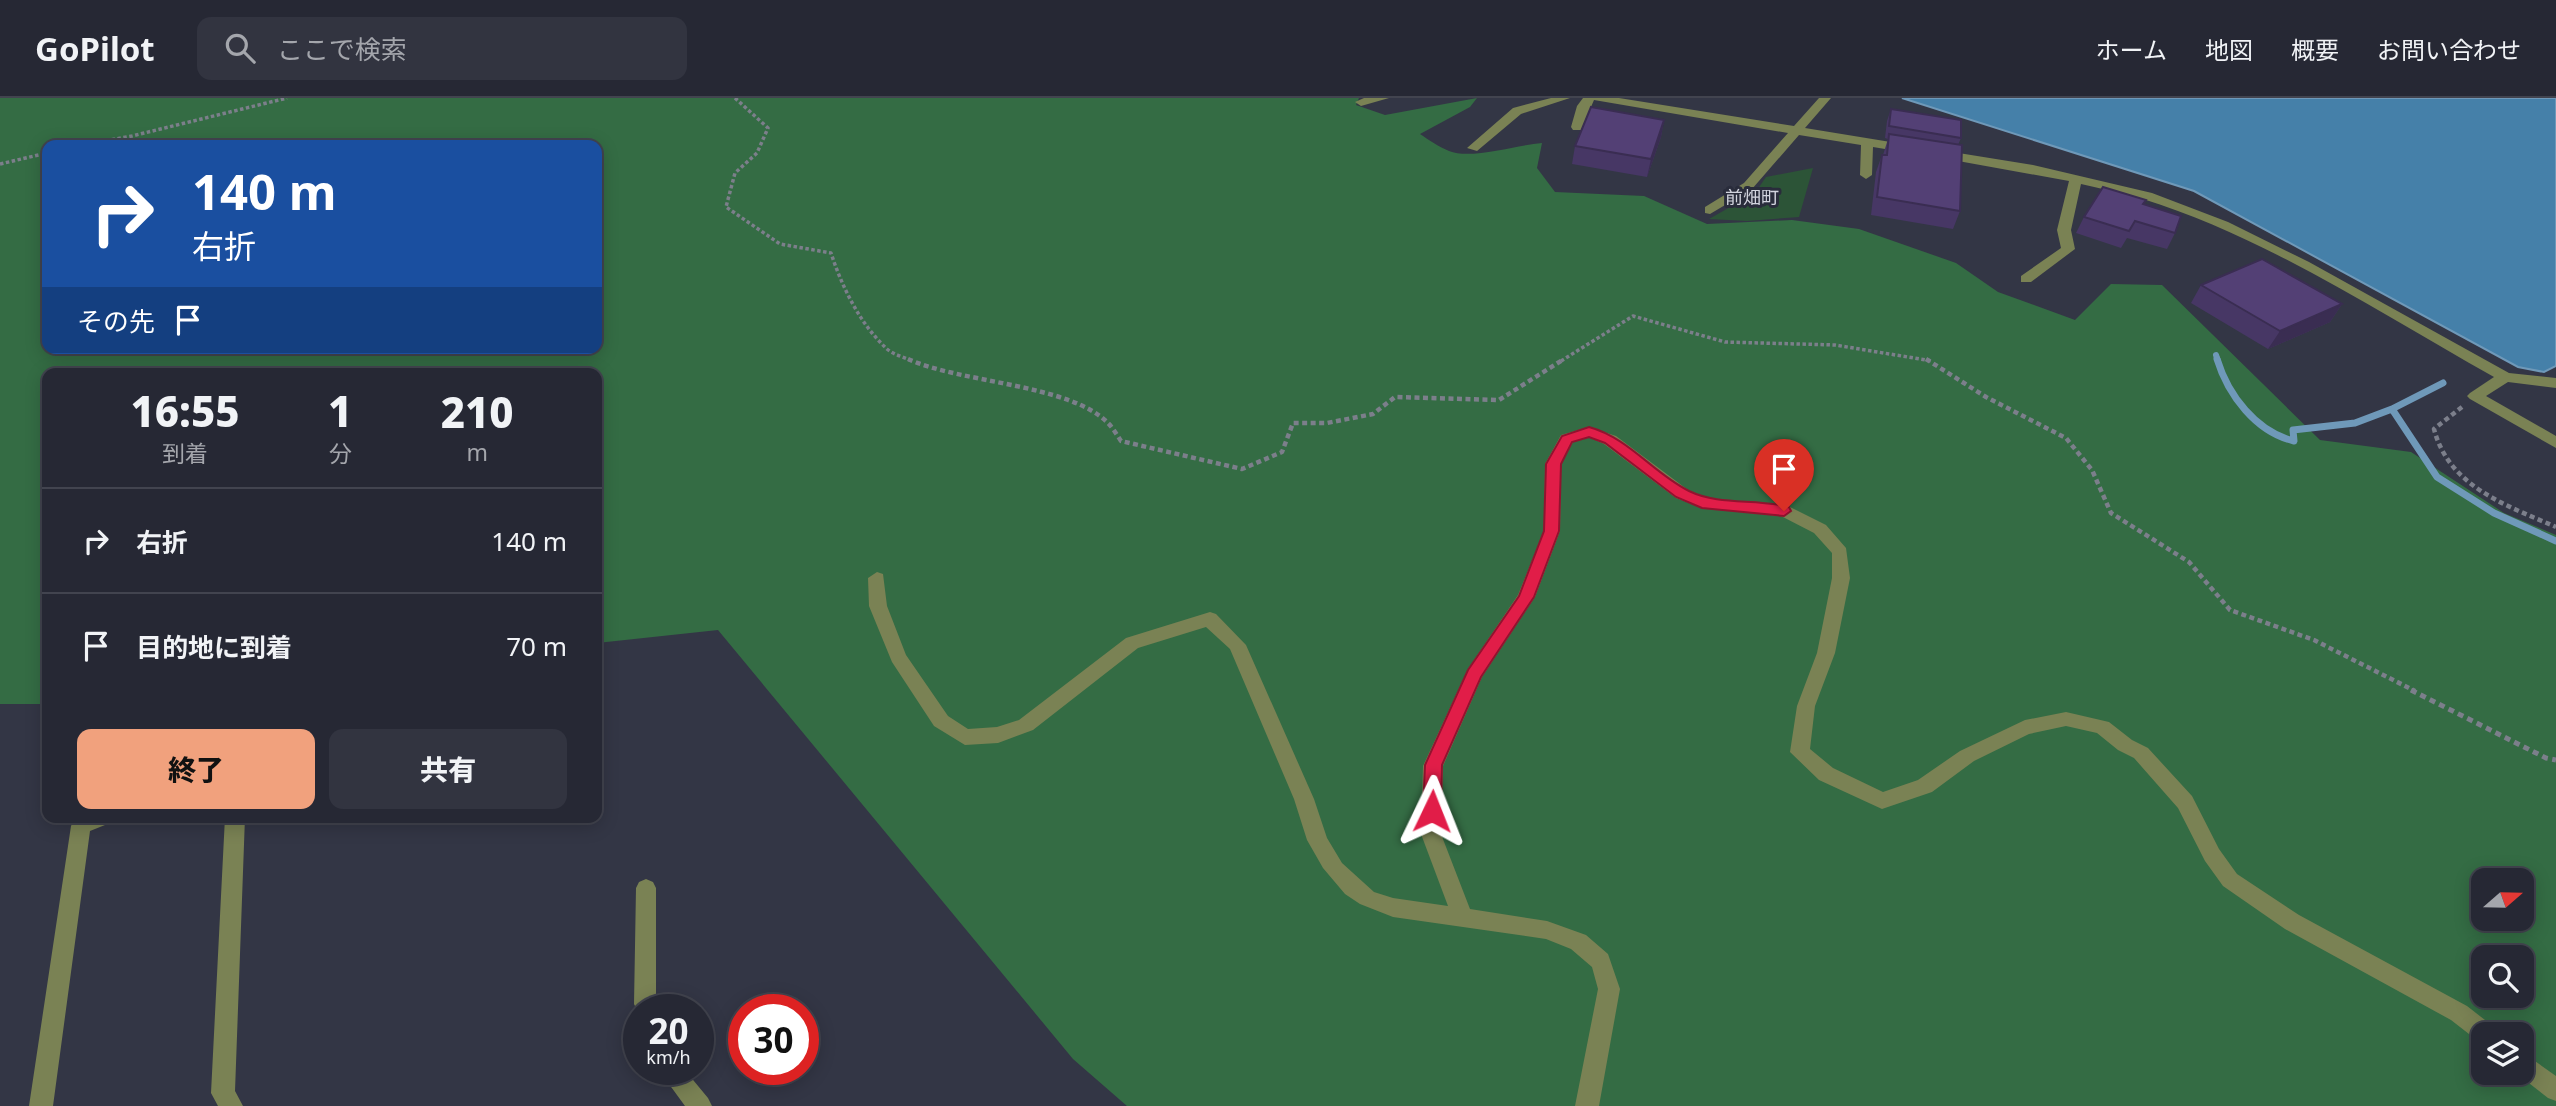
<!DOCTYPE html>
<html lang="ja">
<meta charset="utf-8">
<style>
body{margin:0;font-family:"Noto Sans","Noto Sans JP",sans-serif;background:#323440;color:#f1f3f6;height:100vh;display:flex;flex-direction:column;font-size:26px;white-space:nowrap}
*{box-sizing:border-box;margin:0}
p{font-size:23px;color:#a4a6ac}
.icon{flex:none;width:38px;height:38px;fill:none;stroke:currentColor;stroke-width:2;stroke-linecap:round;stroke-linejoin:round}
.map{position:relative;flex:1;overflow:hidden}
.panel{position:absolute;left:42px;top:270px;width:560px;height:455px;display:flex;flex-direction:column;background:#262834;border-radius:14px;box-shadow:0 4px 18px #0003,0 0 0 2px #42444f}
.panel>*{flex:none}
.banner{position:absolute;left:42px;top:42px;width:560px;height:214px;border-radius:14px;box-shadow:0 4px 18px #0003,0 0 0 2px #42444f;background:#1a4fa0;color:#fff;overflow:hidden}
.needle{width:46px;rotate:70deg}
.buttons{position:absolute;left:2471px;top:770px;display:grid;gap:14px}
.buttons a{display:grid;place-items:center;width:63px;height:63px;border-radius:14px;background:#262834;box-shadow:0 4px 18px #0003,0 0 0 2px #42444f;font-size:35px}
.speed{position:absolute;left:623px;top:896px;display:flex;gap:14px;font-size:35px;font-weight:700;text-align:center}
.speed>*{display:grid;place-content:center;width:91px;height:91px;border-radius:50%;background:#262834;box-shadow:0 4px 18px #0003,0 0 0 2px #42444f;line-height:1}
.speed small{font-size:18px;font-weight:400}
.speed .limit{border:10px solid #d22;background:#fff;color:#111}
.pin{position:absolute;display:grid;place-items:center;width:60px;height:60px;color:#fff;margin:-72px -30px;border-radius:50% 50% 50% 0;rotate:-45deg;box-shadow:0 0 7px #0007}
.pin .icon{rotate:45deg}
.me{position:absolute;width:77px;margin:-38px;rotate:2deg;stroke-linejoin:round;filter:drop-shadow(0 0 5px #0008)}
.turn{display:flex;align-items:center;gap:24px;height:147px;padding:0 35px;font-size:32px}
.turn .icon{width:91px;height:91px;stroke-width:2.5}
.turn b{display:block;font-size:49px;line-height:60px}
.then{display:flex;align-items:center;height:66px;padding:0 35px;background:#0003;gap:14px;font-size:26px}
.eta{display:flex;justify-content:space-evenly;align-items:center;height:119px;text-align:center}
.eta b{font-size:42px;font-weight:800;line-height:49px}
.primary-button{display:flex;gap:14px;margin-top:auto;padding:14px 35px}
.primary-button a{flex:1;height:80px;border-radius:14px;background:#f1a17d;color:#111;font-size:28px;font-weight:800;line-height:80px;text-align:center}
.primary-button a+a{background:#323440;color:#f1f3f6}
ul{padding:0;list-style:none}
li{display:flex;align-items:center;gap:21px;height:105px;padding:0 35px;border-top:2px solid #42444f}
li div{flex:1}
li b{display:block;font-size:26px}
li em{font-style:normal}
header{display:flex;align-items:center;gap:42px;box-sizing:border-box;height:98px;padding:0 35px;background:#262834;border-bottom:2px solid #42444f}
header strong{font-size:33px}
nav{display:flex;gap:38px;margin-inline-start:auto;font-size:24px}
.search{width:490px;height:63px;background:#323440;display:flex;align-items:center;gap:18px;box-sizing:border-box;padding:0 24px;border-radius:14px;color:#a4a6ac;font-size:26px}
.map>svg:first-child{display:block}
.green{fill:#2c5437}
.forest{fill:#346c44;fill-rule:evenodd}
.water{fill:#4580a9;stroke:#6f99b9;stroke-width:2}
.lines{fill:none;stroke-linecap:round;stroke-linejoin:round}
.stream-far1{stroke:#6f99b9;stroke-width:6}
.stream{stroke:#6f99b9;stroke-width:7}
.path-far2{stroke:#7c7f8b;stroke-width:3.5;stroke-dasharray:3.5 2.5;stroke-linecap:butt}
.path-far1{stroke:#7c7f8b;stroke-width:4.5;stroke-dasharray:5 3.5;stroke-linecap:butt}
.path{stroke:#7c7f8b;stroke-width:5;stroke-dasharray:6 4.5;stroke-linecap:butt}
.minor{fill:#7a8254;fill-rule:evenodd}
.wall{fill:#473765}
.shaded-wall{fill:#3a2d52}
.building{fill:#534075;stroke:#3a2d52;stroke-width:2}
.route{fill:#e11d48;stroke:#92132f;stroke-width:2}
.labels{text-anchor:middle;stroke-width:6;stroke-linejoin:round;paint-order:stroke}
.far-quarter-label{font-size:18px;fill:#d2d4de;stroke:#292c3b}
</style>
<header>
<strong>GoPilot</strong>
<div class="search"><svg class="icon" aria-label="search" viewBox="0 0 24 24"><circle cx="10" cy="10" r="6"/><path d="M15 15l6 6"/></svg>ここで検索</div>
<nav><a>ホーム</a><a>地図</a><a>概要</a><a>お問い合わせ</a></nav>
</header>
<div class="map">
<svg width="2556" height="1008" viewBox="0 0 2556 1008">
<rect width="100%" height="100%" fill="#333645"/>
<path class="green" d="M1813,70L1799,119L1747,123L1709,121L1755,95L1766,79Z"/>
<path class="forest" d="M0,0H1359L1356,7L1385,17L1477,0L1470,9L1420,36C1429,42 1439,49 1449,53C1471,62 1516,47 1542,45L1537,70L1555,94L1644,98L1707,126L1792,122L1859,131L1956,165L1998,194L2075,222L2111,186L2162,187L2320,342L2411,354L2504,415L2556,437V1008H1127L1073,961L718,532L597,545V275H47V606H0ZM47,47H597V250H47ZM2483,782H2522V821H2483ZM2483,859H2522V898H2483ZM2483,936H2522V975H2483Z"/>
<path class="water" d="M1902,0H2556V268L2544,274L2518,269L2194,93Z"/>
<g class="lines">
<path class="stream-far1" d="M2216,257L2218,263"/>
<path class="stream" d="M2217,261C2228,297 2256,334 2294,343L2293,332L2355,325L2392,311
M2443,285L2392,311L2437,379L2494,415L2556,443"/>
<path class="path-far2" d="M735,0L768,30L757,55L735,75L726,109L780,146L831,155C842,189 860,226 887,251C894,257 904,259 912,263
M82,47L132,38L287,0
M0,66L47,55
M1561,263L1633,218L1725,244L1835,247L1932,263"/>
<path class="path-far1" d="M908,261C960,285 1070,286 1108,325C1113,330 1117,337 1121,343L1242,371L1282,354L1293,325H1327L1373,316L1395,299L1499,302L1564,261
M1926,261L1986,299L2066,340L2092,372L2111,415L2189,464L2230,512L2314,542L2415,593
M2462,309L2434,331C2449,389 2506,407 2556,429"/>
<path class="path" d="M2411,592L2546,660L2556,662"/>
<path class="minor" d="M1364,0H1389L1361,8L1355,4Z
M1551,0H1570L1521,16L1477,53L1467,50L1513,10Z
M1583,0H1619L1794,28L1819,0H1831L1805,30L1909,47L1915,51L1909,55L1873,49L1872,77L1866,81L1860,77L1861,47L1799,37L1752,91L1710,116L1705,115V109L1744,85L1788,35L1594,2L1581,32H1573L1571,29L1577,8Z
M1940,52L2033,67L2152,95L2228,124L2309,164L2509,275L2556,280V290L2508,284L2486,298L2556,338V350L2470,301L2467,298L2470,295L2494,279C2381,216 2268,140 2143,101C2123,95 2101,91 2081,86L2071,132L2075,151L2031,184H2021V178L2061,150L2057,132L2069,83L1936,59L1934,56Z
M1589,329L1616,338L1688,392L1710,401L1790,409L1826,427L1846,450L1850,480L1835,555L1815,608L1810,651L1833,670L1883,694L1918,682L1960,653L2025,622L2066,614L2109,624L2132,642L2148,650L2192,698L2219,751L2237,776L2299,817L2467,908L2494,929L2497,936H2483V945L2478,943L2451,922L2285,831L2223,788L2205,763L2178,710L2134,660L2118,652L2097,635L2066,628L2029,636L1974,663L1932,694L1882,711L1819,682L1790,654L1797,608L1817,555L1832,480V455L1814,435L1781,418L1702,410L1676,400L1604,346L1589,339L1573,344L1561,366L1560,433L1535,499L1482,579L1443,668L1441,736L1470,811L1547,823L1586,837L1608,856L1620,891L1599,1008H1575L1598,891L1592,869L1571,851L1546,841L1393,819L1360,806L1345,796L1323,770L1307,742L1294,701L1230,551L1206,529L1138,550L1033,632L998,645L965,647L934,628L892,564L869,508L868,480L877,474L883,476L887,508L906,557L948,618L968,631L997,629L1019,622L1126,540L1210,514L1216,516L1246,547L1314,701L1327,740L1342,765L1374,794L1393,800L1448,808L1421,736L1423,668L1468,571L1518,497L1544,433L1545,366L1561,337Z
M81,719H113L110,725L90,733L53,1008H29L71,728L74,722Z
M225,719H245L235,993L243,1008H218L211,995Z
M646,781L653,784L656,790V905L659,912H639V916L634,906L636,790L639,784Z
M2522,954L2556,978V1003L2548,1000L2516,975H2522Z
M658,971H684L708,1000L712,1008H685Z"/>
</g>
<path class="wall" d="M1891,11L1961,40L1958,47L1960,113L1953,131L1871,117L1876,74L1882,57H1883L1888,41L1885,40L1887,23Z
M1664,22L1661,39L1647,79L1572,66L1575,48Z
M2143,106L2175,135L2167,151L2127,140L2121,150L2076,135L2084,119Z
M2201,187L2342,206L2330,224L2268,251L2191,205Z"/>
<path class="shaded-wall" d="M1664,22L1661,39L1647,79L1651,61Z
M2342,206L2330,224L2268,251L2280,233Z"/>
<path class="building" d="M1591,9L1664,22L1651,61L1575,48Z
M1891,11L1961,22V40L1889,28Z
M1889,36L1962,47L1960,113L1877,99L1882,57H1887Z
M2103,89L2146,102L2143,106L2181,118L2175,135L2135,123L2129,133L2084,119Z
M2262,161L2342,206L2280,233L2201,187Z"/>
<path class="route" d="M1589,329C1629,340 1653,375 1689,393C1720,408 1756,400 1789,409L1791,413L1784,418L1702,410L1676,399L1605,345L1589,339L1572,344L1561,366L1559,433L1534,499L1481,579L1442,667L1441,713L1438,718L1432,720L1425,718L1423,713L1425,667L1468,572L1519,498L1544,433L1546,366L1562,338Z"/>
<g class="labels">
<g class="far-quarter-label">
<text x="1752" y="106">前畑町</text>
</g>
</g>
</svg>
<div class="buttons">
<a><svg class="needle" viewBox="-14 -14 28 28"><path d="M0-13l5 13h-10z" fill="#e53935"/><path d="M0 13l5-13h-10z" fill="#a4a6ac"/></svg></a>
<a><svg class="icon" aria-label="search" viewBox="0 0 24 24"><circle cx="10" cy="10" r="6"/><path d="M15 15l6 6"/></svg></a>
<a><svg class="icon" aria-label="layers" viewBox="0 0 24 24"><path d="M12 4l9 5-9 5-9-5zM3 14l9 5 9-5"/></svg></a>
</div>
<div class="speed"><div>20<small>km/h</small></div><div class="limit">30</div></div>
<div class="pin" style="left:1784px;top:413px;background:#d93025"><svg class="icon" aria-label="arrive" viewBox="0 0 24 24"><path d="M6 21V4h12l-3 4 3 4H6"/></svg></div>
<svg class="me" style="left:1432px;top:713px" viewBox="-20 -20 40 40"><path d="M0-17L14 15 0 8-14 15z" fill="#e11d48" stroke="#fff" stroke-width="4"/></svg>
<div class="banner">
<div class="turn"><svg class="icon" aria-label="right" viewBox="0 0 24 24"><path d="M7 20v-9h11M14 6l5 5-5 5"/></svg><div><b>140 m</b>右折</div></div>
<div class="then">その先<svg class="icon" aria-label="arrive" viewBox="0 0 24 24"><path d="M6 21V4h12l-3 4 3 4H6"/></svg></div>
</div>
<section class="panel">
<div class="eta">
<div><b>16:55</b><p>到着</p></div>
<div><b>1</b><p>分</p></div>
<div><b>210</b><p>m</p></div>
</div>
<ul>
<li><svg class="icon" aria-label="right" viewBox="0 0 24 24"><path d="M7 20v-9h11M14 6l5 5-5 5"/></svg><div><b>右折</b></div><em>140 m</em></li>
<li><svg class="icon" aria-label="arrive" viewBox="0 0 24 24"><path d="M6 21V4h12l-3 4 3 4H6"/></svg><div><b>目的地に到着</b></div><em>70 m</em></li>
</ul>
<div class="primary-button"><a>終了</a><a>共有</a></div>
</section>
</div>
